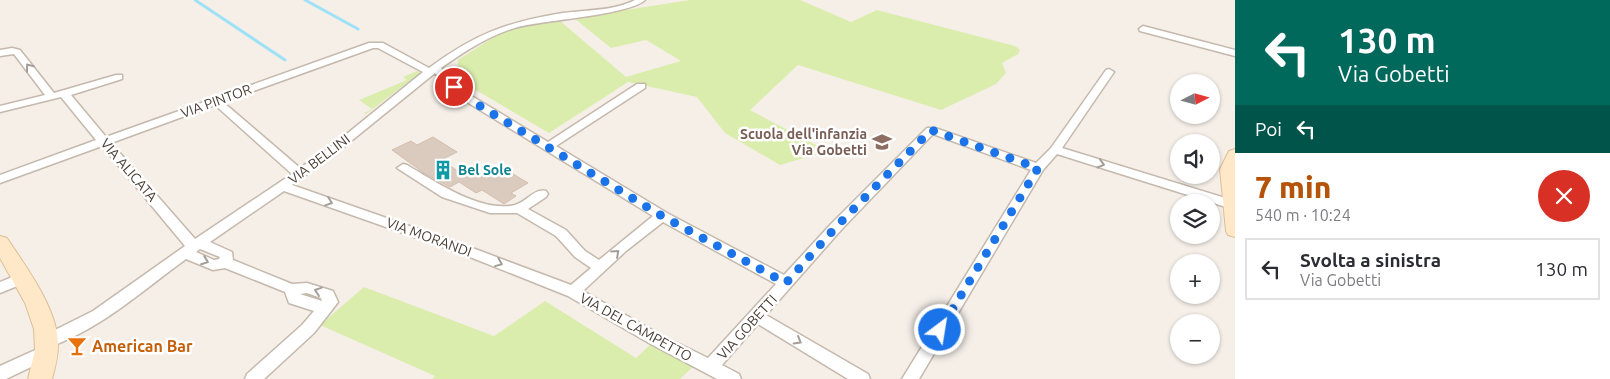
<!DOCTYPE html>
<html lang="it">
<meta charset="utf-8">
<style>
body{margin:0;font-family:Ubuntu,sans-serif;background:#f7f7f7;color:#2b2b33;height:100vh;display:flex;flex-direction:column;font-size:19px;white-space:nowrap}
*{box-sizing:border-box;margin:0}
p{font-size:16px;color:#7c7c81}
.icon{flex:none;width:28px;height:28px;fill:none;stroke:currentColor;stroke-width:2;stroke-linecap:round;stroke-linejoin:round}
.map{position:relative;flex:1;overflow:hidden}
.panel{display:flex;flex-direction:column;background:#fff;width:375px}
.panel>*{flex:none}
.banner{background:#00695c;color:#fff;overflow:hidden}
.needle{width:32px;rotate:84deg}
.controls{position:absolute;left:1170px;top:74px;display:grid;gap:10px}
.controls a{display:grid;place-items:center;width:50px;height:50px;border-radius:50%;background:#fff;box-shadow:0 1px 4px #0004;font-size:25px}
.pin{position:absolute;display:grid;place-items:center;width:42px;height:42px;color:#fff;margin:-21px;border:2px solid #fff;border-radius:50%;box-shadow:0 1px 5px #0007}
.me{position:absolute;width:55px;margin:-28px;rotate:31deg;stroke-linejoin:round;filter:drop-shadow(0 0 4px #0008)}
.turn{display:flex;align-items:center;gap:18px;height:105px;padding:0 20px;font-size:22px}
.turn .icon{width:65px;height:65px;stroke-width:2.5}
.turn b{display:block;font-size:35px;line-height:42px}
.then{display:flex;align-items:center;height:48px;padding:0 20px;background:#0003;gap:10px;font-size:19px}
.round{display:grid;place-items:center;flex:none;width:52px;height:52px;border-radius:26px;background:#f7f7f7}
.headline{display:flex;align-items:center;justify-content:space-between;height:85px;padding:0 20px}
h1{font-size:30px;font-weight:800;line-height:38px;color:#b45309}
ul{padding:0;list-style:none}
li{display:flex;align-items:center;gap:15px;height:62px;margin:0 10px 8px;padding:0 10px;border:2px solid #e1e1e2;border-radius:0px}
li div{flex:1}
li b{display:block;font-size:19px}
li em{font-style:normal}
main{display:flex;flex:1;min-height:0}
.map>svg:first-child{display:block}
.green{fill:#dbedad}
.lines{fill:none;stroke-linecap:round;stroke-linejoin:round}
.stream{stroke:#9fe2f7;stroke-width:3}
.building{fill:#dbcbbf;stroke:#d3bfae}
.minor-casing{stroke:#c5b8ac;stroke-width:3}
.secondary-casing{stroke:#dcbe95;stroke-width:2}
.minor{fill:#fff;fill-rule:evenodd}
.secondary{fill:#ffe8c8;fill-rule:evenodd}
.oneway{stroke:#a49e9a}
.route{stroke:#1a73e8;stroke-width:9;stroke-dasharray:0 16.2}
.labels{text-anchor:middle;stroke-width:5;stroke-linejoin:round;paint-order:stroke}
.street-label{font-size:14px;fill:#493e35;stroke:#fff}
.education-label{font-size:14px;font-weight:bold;fill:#785e54;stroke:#fff;text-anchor:end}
.culture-label{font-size:14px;font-weight:bold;fill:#0d838f;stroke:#fff;text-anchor:start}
.near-food-label{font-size:16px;font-weight:bold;fill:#c56008;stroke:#fff;text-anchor:start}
</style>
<main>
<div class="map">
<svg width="1235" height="379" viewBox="0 0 1235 379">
<rect width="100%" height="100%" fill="#f5efe8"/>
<path class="green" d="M690,0H800L851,22L877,10L1015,46L1020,50L1018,54L1002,63L1006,73L996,84L941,110L798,65L750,110L827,151L780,165L725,133L697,97L628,82L549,133L457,79L458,60L503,31L559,20L626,77L681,61L646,40L611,48L574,18Z
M417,71L420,73L366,114L364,113L372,109L359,100L407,80L403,77Z
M364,287L494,336L545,301L636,358L651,344L693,367L680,379H432L435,376L320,325Z"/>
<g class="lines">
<path class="stream" d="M195,0L285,60
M305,0L358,29"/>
</g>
<path class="building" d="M433,137L457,152L441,160L467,177L477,171L484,176L500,166L528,183L511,193L516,196L504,204L482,190L476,193L459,182L450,187L424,173L392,150L411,141L417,145Z"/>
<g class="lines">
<defs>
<path id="minor" d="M635,0H645C629,15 545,20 518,27C489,35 465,51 441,68L465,92L548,142L637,84H645V88L556,146L667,213L784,275L831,224L927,128H935L1036,163L1051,148L1106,70L1109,69L1114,72L1062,148L1235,201V207H1226L1057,154L1043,170L919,379H902L1031,170L933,134L841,230L766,315L868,374L870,379H848L758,324L722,365L739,374L741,379H717L649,343L568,296L465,255L284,191L210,242L232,252L233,260L292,284L307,283L333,291L338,302L335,306L314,333L264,379H245L247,374L302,325L314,311L289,303L285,292L225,268L213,270L186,259C143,290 101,329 49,347L54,352L52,357L6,379H0V366L44,346L39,341L41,337L93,311L185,246L102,146L0,183V175L96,140L61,97L0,112V106L45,95L14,54L0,56V50L12,48L20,50L54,93L116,75H122V79L71,95L106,137L369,43H383L429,68C475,34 507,22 563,13C586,10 614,11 635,0ZM373,48H378L423,72L332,146L300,168L223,102ZM435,73L457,96L653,216L599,260L585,251L566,230L528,209L546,197L548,194L546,191C534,188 527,202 515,205C481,213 436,182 407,165L403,164L397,168L442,197L490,213H517L556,236L575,257L591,268L571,285L475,249L292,185L340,150ZM215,105L292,174L195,239L111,143ZM663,222L776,284L708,358L661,335L583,291L626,251ZM200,249L220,257L219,259L214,260L196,252ZM307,293L321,298L322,301L300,294Z
M1143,26L1235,50V56L1140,31L1139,29Z
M22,273L27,274L29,278L27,282L0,293V282Z"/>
<path id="secondary" d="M1235,149V237L1228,235L1226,231L1220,169L1229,151Z
M0,236L7,238C26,267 58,309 58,345C58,357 55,368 52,379H28L35,350L34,329L25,303L0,258Z"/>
</defs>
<use href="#minor" class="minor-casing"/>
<use href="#secondary" class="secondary-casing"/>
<use href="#minor" class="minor"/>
<use href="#secondary" class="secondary"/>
</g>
<defs><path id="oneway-chevron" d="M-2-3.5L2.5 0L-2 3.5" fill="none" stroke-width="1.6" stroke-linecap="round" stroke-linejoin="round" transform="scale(1.25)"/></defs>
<g class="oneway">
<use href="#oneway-chevron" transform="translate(29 67) rotate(-127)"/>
<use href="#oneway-chevron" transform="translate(1101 164) rotate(17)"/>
<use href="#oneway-chevron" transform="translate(329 202) rotate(19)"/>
<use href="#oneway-chevron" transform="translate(616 253) rotate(-42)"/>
<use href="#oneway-chevron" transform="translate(205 261) rotate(21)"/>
<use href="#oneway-chevron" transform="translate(499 263) rotate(22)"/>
<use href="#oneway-chevron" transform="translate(318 291) rotate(-161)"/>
<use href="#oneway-chevron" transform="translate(798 341) rotate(30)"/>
</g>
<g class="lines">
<path class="route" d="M454,87L475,103L662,216L786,283L836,227L931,130L1038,168L940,330"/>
</g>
<defs>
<symbol id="school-bare" viewBox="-9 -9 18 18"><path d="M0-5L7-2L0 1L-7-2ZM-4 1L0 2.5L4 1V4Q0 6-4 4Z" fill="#8d6e63" stroke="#fff" stroke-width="2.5" paint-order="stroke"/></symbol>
<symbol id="building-bare" viewBox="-9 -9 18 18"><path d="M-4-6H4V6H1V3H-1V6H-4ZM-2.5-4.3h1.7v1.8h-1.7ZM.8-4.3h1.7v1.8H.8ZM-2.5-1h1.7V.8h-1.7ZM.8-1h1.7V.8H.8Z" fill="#0f9aa8" stroke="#fff" stroke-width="2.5" paint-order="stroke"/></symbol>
<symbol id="bar-bare" viewBox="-9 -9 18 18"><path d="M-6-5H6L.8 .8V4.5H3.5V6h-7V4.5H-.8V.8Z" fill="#e8710a" stroke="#fff" stroke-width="2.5" paint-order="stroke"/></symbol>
</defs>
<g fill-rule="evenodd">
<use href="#school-bare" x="868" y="128" width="28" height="28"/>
<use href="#building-bare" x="429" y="156" width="28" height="28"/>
<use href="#bar-bare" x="63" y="332" width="28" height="28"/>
</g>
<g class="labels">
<g class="street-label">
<text transform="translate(216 101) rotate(-20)" y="5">VIA PINTOR</text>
<text transform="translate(319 159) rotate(-37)" y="5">VIA BELLINI</text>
<text transform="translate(129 170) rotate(49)" y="5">VIA ALICATA</text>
<text transform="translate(429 237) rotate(20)" y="5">VIA MORANDI</text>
<text transform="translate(636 327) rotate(29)" y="5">VIA DEL CAMPETTO</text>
<text transform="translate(747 327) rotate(-48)" y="5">VIA GOBETTI</text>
</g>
<g class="education-label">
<text x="867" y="139">Scuola dell'infanzia<tspan x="867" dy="16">Via Gobetti</tspan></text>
</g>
<g class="culture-label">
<text x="458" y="175">Bel Sole</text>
</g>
<g class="near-food-label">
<text x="92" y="352">American Bar</text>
</g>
</g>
</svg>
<div class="controls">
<a><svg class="needle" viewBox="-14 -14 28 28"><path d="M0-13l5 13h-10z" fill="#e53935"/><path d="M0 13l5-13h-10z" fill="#7c7c81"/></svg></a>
<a><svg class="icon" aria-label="sound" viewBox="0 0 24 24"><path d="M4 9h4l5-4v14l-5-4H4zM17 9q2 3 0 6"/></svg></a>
<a><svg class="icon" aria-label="layers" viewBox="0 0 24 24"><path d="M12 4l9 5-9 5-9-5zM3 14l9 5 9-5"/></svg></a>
<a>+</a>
<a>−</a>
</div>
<div class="pin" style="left:454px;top:87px;background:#d93025"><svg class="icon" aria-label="arrive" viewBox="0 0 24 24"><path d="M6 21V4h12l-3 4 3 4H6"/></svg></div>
<svg class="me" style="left:940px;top:330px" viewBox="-20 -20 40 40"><circle r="17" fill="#1a73e8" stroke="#fff" stroke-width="3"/><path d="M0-11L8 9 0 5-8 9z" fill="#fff"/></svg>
</div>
<section class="panel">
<div class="banner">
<div class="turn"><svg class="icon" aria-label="left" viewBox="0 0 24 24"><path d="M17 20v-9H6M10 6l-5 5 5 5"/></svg><div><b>130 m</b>Via Gobetti</div></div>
<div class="then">Poi<svg class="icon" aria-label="left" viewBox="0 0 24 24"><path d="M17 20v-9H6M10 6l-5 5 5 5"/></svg></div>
</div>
<div class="headline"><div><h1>7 min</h1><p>540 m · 10:24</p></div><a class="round" style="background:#d93025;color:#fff"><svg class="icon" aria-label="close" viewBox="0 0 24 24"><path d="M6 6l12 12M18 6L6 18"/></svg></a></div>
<ul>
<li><svg class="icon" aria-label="left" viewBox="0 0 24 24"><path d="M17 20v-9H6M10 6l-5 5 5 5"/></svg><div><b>Svolta a sinistra</b><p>Via Gobetti</p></div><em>130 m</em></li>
</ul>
</section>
</main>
